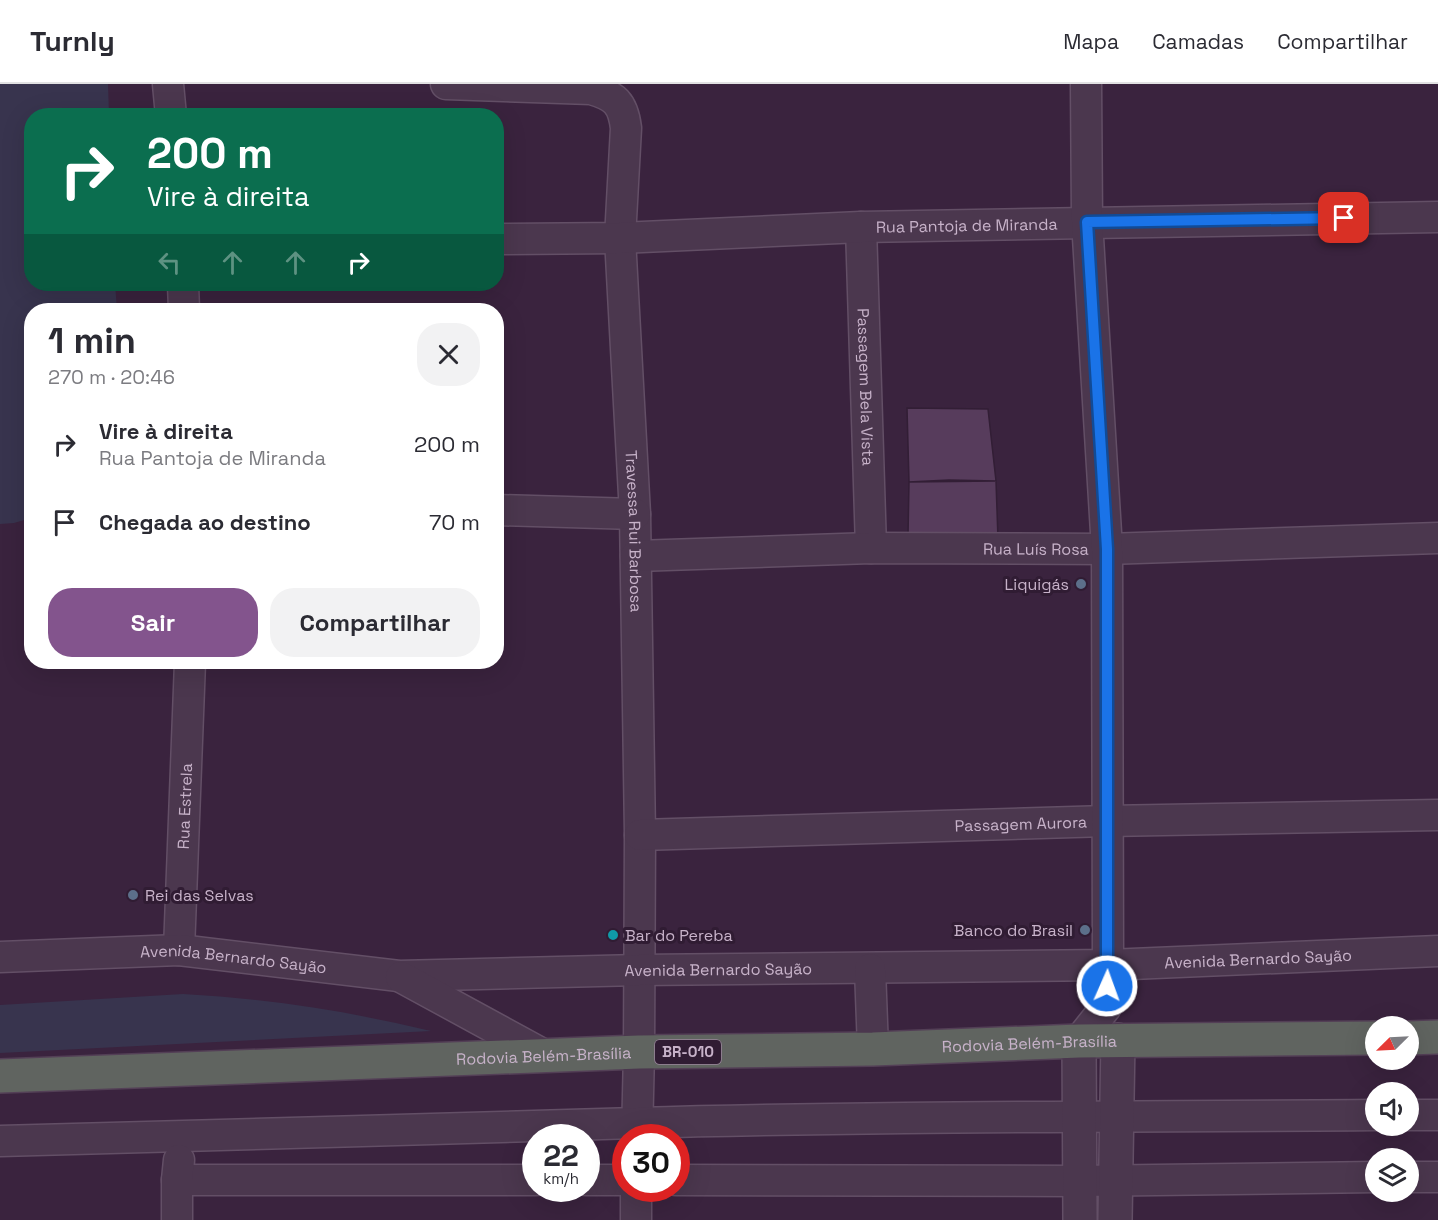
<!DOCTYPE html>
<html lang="pt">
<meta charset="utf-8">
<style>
body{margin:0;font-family:"Space Grotesk",sans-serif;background:#f2f2f3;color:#2b2b33;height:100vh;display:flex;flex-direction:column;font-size:22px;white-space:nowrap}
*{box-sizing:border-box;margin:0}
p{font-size:20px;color:#7c7c81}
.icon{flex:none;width:33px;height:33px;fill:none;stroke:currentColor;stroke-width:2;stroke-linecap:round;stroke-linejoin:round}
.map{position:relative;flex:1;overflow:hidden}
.sheet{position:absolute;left:24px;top:219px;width:480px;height:366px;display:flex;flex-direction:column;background:#fff;border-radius:24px;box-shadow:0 6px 24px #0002}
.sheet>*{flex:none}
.banner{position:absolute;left:24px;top:24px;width:480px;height:183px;border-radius:24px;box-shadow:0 6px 24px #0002;background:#0b6e4f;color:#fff;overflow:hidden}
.needle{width:39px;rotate:246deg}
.tools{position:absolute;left:1365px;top:932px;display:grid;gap:12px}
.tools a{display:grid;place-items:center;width:54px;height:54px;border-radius:50%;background:#fff;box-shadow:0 6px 24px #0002;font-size:30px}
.speed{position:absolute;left:522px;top:1040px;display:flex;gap:12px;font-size:30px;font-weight:700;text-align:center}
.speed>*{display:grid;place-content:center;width:78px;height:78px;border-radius:50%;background:#fff;box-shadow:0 6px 24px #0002;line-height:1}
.speed small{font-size:15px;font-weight:400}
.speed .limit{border:9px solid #d22;background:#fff;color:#111}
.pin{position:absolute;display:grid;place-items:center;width:51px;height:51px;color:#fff;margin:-26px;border-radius:12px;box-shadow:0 3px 9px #0006}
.me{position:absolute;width:66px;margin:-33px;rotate:2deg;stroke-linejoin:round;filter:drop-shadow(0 0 4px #0008)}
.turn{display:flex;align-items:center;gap:21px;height:126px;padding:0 24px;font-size:27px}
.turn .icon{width:78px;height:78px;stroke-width:2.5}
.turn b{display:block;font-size:42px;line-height:51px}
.lanes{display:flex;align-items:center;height:57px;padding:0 24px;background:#0003;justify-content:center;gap:30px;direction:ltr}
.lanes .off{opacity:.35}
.round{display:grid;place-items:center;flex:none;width:63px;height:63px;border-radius:24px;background:#f2f2f3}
.overview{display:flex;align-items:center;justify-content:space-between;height:102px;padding:0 24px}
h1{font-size:36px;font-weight:600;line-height:45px}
.action{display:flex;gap:12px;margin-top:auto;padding:12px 24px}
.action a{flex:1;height:69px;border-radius:24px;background:#83548d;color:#fff;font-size:24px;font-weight:600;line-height:69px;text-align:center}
.action a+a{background:#f2f2f3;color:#2b2b33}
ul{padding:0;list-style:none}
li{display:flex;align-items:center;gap:18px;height:78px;padding:0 24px}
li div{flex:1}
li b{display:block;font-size:22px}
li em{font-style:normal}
header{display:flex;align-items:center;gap:36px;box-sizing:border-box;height:84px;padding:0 30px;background:#fff;border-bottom:2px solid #e1e1e2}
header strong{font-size:28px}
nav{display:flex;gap:33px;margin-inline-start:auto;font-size:21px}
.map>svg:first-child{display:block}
.green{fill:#38344e}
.building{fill:#573c5c;stroke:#321e35;stroke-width:1.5}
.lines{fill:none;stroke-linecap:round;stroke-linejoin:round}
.minor-casing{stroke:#634f66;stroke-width:33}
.tertiary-casing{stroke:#634f66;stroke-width:36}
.trunk-casing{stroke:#533f56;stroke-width:36}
.minor{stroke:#4b374e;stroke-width:30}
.tertiary{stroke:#4b374e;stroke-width:33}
.trunk{stroke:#606460;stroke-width:33}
.route-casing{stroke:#114b97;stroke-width:15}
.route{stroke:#1a73e8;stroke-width:10}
.service-dot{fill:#5c6f8a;stroke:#301c33;stroke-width:2}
.culture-dot{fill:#0f9aa8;stroke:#301c33;stroke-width:2}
.labels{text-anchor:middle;stroke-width:6;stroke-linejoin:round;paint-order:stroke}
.shield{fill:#301c33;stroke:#9a859c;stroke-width:1.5}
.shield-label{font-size:15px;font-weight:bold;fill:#c7b2c9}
.street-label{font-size:16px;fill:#c7b2c9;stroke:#301c33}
.poi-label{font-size:16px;fill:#c7b2c9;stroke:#301c33;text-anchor:end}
</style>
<header>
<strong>Turnly</strong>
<nav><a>Mapa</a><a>Camadas</a><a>Compartilhar</a></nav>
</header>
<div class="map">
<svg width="1438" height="1136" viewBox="0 0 1438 1136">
<rect width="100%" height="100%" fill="#3a233e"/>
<path class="green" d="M0,0H108L109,31L32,32V200H115L117,226H32L31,434L14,439L0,440Z
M183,910C270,915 347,927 431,947L0,969V921Z"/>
<path class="building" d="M907,324L988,325L996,397L909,398Z
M949,396L996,397L998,455L908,452L909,398Z"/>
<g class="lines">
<defs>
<g id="minor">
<path d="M168,0L171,32"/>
<path id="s1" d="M446,0L591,5C615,12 623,19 626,44L620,154L635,430L640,751L639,968L637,1053"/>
<path id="s2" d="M861,143L871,464"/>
<path id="s3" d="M496,155L620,154L861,143L1438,133"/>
<path d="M183,200L184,226"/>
<path d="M496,426L635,430"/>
<path id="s4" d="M636,472L871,464L1107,465L1438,454"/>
<path id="s5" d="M640,751L1107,737L1438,731"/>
<path id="s6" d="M179,866L190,578"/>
<path id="s7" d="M0,873L179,866L399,892L639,886L1108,881L1438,867"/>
<path d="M870,885L873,965"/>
<path d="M401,893L546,972"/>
<path d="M1079,957L1106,923L1108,881L1107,465L1087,137L1086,0"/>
<path d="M1408,1031H1438"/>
<path d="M0,1057C212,1053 424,1044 636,1039C882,1032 1129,1033 1376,1031"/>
<path d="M1408,1093H1438"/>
<path d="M177,1096H536"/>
<path d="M586,1096H626"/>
<path d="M676,1096L1079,1097L1376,1093"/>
<path d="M636,1104V1136"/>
<path d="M177,1136V1096L179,1076"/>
</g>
<path id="tertiary" d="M1079,957L1080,1136
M1115,1136L1118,956"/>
<g id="trunk">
<path d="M1408,954L1438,953"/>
<path id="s8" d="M0,992L639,968L873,965L1079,957L1376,954"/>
</g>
</defs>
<use href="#minor" class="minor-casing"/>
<use href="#tertiary" class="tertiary-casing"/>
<use href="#trunk" class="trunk-casing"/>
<use href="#minor" class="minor"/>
<use href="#tertiary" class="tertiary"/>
<use href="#trunk" class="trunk"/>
</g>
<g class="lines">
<defs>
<path id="route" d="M1107,902V465L1087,138L1344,134"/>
</defs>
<use href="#route" class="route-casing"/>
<use href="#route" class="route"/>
</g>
<g class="service-dot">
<circle cx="1081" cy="500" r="6"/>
<circle cx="133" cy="811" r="6"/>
<circle cx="1085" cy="846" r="6"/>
</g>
<circle class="culture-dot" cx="613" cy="851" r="6"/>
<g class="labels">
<rect class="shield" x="655" y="956" width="66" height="24" rx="4.5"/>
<g class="shield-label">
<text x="688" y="973">BR-010</text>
</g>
<g class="street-label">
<text dy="6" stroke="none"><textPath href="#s3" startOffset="471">Rua Pantoja de Miranda</textPath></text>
<text dy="6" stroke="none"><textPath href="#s2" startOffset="160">Passagem Bela Vista</textPath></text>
<text dy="6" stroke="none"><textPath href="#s1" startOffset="606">Travessa Rui Barbosa</textPath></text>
<text dy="6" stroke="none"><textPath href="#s4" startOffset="400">Rua Luís Rosa</textPath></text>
<text dy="6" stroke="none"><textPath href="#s6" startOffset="144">Rua Estrela</textPath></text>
<text dy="6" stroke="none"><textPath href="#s5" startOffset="381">Passagem Aurora</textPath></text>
<text dy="6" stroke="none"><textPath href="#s7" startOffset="1260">Avenida Bernardo Sayão</textPath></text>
<text dy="6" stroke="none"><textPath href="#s7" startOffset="234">Avenida Bernardo Sayão</textPath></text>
<text dy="6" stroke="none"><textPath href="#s7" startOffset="720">Avenida Bernardo Sayão</textPath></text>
<text dy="6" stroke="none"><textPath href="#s8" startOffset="1030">Rodovia Belém-Brasília</textPath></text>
<text dy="6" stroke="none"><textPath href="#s8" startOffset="544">Rodovia Belém-Brasília</textPath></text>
</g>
<g class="poi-label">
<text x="1069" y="506">Liquigás</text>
<text x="145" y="817" text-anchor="start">Rei das Selvas</text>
<text x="1073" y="852">Banco do Brasil</text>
<text x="625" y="857" text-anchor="start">Bar do Pereba</text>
</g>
</g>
</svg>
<div class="tools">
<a><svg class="needle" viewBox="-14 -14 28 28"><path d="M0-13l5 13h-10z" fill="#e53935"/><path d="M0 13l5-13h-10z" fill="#7c7c81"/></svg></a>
<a><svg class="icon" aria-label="sound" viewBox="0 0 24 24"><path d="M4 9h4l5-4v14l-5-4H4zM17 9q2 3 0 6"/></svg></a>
<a><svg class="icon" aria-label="layers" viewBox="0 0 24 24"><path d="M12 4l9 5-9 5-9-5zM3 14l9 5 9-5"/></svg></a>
</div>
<div class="speed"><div>22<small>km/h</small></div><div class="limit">30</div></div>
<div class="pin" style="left:1344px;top:134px;background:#d93025"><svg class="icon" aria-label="arrive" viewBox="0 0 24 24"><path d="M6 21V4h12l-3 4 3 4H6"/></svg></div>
<svg class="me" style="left:1107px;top:902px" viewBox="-20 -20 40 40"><circle r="17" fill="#1a73e8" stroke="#fff" stroke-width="3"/><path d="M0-11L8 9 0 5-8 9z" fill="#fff"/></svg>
<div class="banner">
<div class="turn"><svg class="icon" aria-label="right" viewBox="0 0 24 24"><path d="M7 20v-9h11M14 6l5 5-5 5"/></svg><div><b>200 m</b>Vire à direita</div></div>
<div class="lanes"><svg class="icon off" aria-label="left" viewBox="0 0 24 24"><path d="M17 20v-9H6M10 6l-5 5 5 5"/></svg><svg class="icon off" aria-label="ahead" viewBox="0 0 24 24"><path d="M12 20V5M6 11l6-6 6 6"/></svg><svg class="icon off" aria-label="ahead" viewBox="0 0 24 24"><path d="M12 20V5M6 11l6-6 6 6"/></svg><svg class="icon" aria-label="right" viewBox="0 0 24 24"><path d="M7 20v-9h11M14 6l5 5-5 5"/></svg></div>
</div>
<section class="sheet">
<div class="overview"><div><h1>1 min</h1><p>270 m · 20:46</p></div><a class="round"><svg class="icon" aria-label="close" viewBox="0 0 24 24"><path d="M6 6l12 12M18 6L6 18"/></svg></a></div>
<ul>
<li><svg class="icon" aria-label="right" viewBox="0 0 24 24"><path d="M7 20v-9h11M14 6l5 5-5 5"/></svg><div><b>Vire à direita</b><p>Rua Pantoja de Miranda</p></div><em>200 m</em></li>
<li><svg class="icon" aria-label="arrive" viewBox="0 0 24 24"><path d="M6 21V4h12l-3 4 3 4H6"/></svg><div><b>Chegada ao destino</b></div><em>70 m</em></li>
</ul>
<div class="action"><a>Sair</a><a>Compartilhar</a></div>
</section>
</div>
